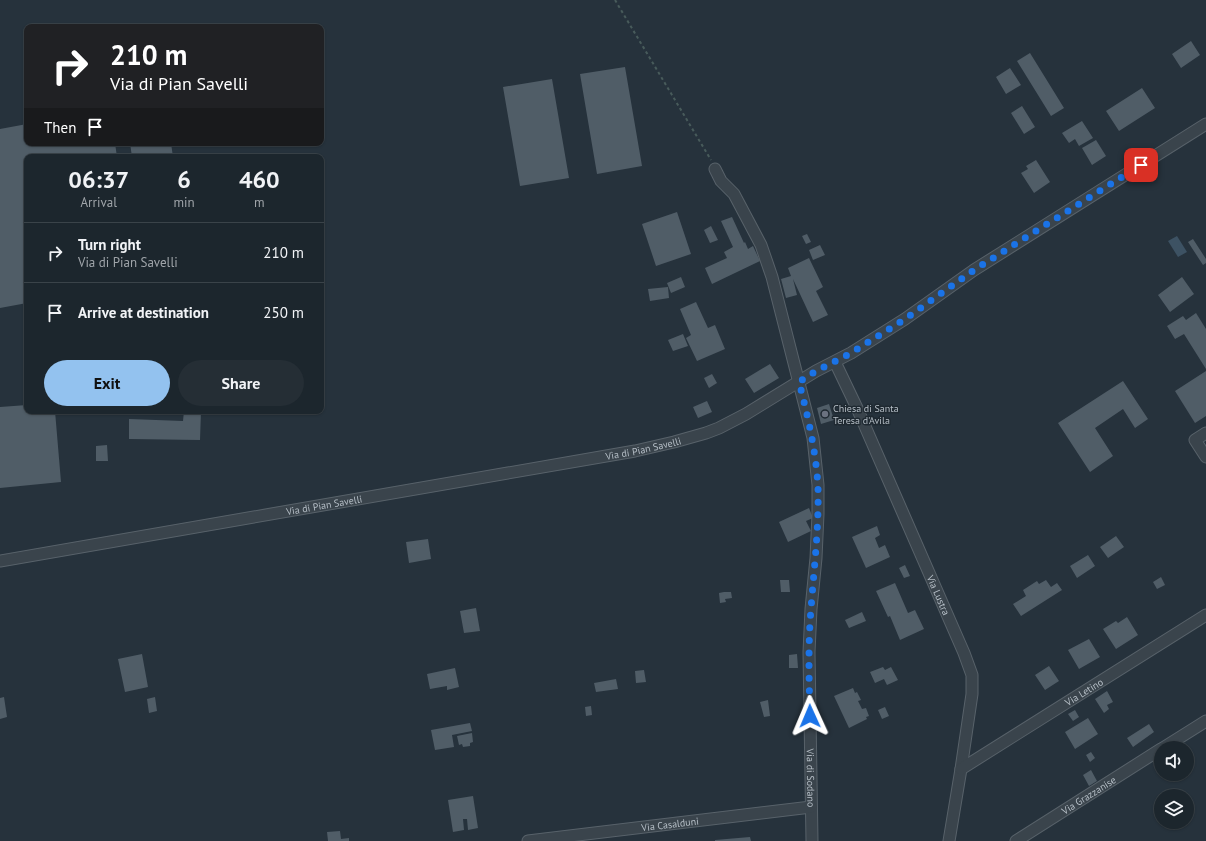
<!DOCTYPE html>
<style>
body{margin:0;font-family:"PT Sans",sans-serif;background:#252e35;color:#f1f3f6;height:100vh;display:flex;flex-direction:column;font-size:15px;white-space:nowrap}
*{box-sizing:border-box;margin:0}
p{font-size:13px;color:#a0a5aa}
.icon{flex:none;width:22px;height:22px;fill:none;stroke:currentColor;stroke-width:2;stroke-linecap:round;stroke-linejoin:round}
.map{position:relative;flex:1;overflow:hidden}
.sheet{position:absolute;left:24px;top:154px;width:300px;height:260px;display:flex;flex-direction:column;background:#1c262d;border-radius:8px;box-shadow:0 1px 3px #0004,0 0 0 1px #3a4349}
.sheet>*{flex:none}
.banner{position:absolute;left:24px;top:24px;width:300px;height:122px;border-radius:8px;box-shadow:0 1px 3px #0004,0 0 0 1px #3a4349;background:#202124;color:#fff;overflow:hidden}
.tools{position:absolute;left:1154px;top:741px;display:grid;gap:8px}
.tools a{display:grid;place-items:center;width:40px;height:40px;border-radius:50%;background:#1c262d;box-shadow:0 1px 3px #0004,0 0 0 1px #3a4349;font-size:20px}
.pin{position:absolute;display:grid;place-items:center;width:34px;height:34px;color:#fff;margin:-17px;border-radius:8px;box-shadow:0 2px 6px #0006}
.me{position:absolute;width:44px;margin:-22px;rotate:359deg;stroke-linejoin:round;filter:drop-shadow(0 0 3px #0008)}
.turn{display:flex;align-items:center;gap:14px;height:84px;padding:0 20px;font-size:18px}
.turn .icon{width:52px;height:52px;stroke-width:2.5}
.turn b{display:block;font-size:28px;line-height:34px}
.then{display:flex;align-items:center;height:38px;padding:0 20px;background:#0003;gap:8px;font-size:15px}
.eta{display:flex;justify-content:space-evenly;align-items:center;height:68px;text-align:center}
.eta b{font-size:24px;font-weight:700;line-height:28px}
.button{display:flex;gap:8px;margin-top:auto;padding:8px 20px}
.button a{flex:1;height:46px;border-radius:24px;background:#93c2ef;color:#111;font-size:16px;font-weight:700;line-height:46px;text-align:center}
.button a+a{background:#252e35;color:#f1f3f6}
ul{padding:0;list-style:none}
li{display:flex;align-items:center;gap:12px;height:60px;padding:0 20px;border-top:1px solid #3a4349}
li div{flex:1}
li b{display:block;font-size:15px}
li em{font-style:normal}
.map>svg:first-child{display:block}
.water{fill:#3d5263}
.building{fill:#505d67}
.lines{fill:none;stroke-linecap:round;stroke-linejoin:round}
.minor-casing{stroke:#58626a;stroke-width:13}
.path{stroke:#485b5b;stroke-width:2;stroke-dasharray:3 3;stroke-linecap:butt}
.minor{stroke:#3a444c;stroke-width:11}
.route{stroke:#1a73e8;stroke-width:7;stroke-dasharray:0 12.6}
.worship-dot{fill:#6b7280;stroke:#1f2931;stroke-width:1.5}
.labels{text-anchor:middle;stroke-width:3;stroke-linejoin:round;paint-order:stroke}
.poi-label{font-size:10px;fill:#b6bfc7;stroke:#1f2931;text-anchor:start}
.street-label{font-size:10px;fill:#b6bfc7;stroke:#1f2931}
</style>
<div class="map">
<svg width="1206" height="841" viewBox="0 0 1206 841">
<rect width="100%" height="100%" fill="#26323c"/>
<path class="water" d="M1177,236L1187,252L1178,257L1168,241Z"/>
<path class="building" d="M1191,41L1200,55L1181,68L1172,54Z
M1030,53L1064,108L1051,116L1017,61Z
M625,67L642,166L597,174L580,74Z
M1010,68L1021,85L1006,94L996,77Z
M552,79L569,178L520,186L503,87Z
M1142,88L1155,108L1119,131L1106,111Z
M1022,106L1035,127L1024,134L1011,113Z
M1082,121L1093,138L1079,146L1075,139L1069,143L1062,133Z
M27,124V143H115L117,157H27V303L0,308V129Z
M1096,140L1106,156L1092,165L1082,148Z
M130,143H171L173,157H132Z
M1036,160L1050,182L1034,193L1021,173L1028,169L1026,166Z
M677,212L691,254L656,266L642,224Z
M732,217L744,243L745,242L748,249L753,246L760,261L712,284L705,268L727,258L724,252L733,247L721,221Z
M711,226L718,240L710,243L704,230Z
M807,234L811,242L806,244L802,236Z
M1193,239L1206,259V263L1203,265L1188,242Z
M820,245L825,255L813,260L809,250Z
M809,258L823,287L816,291L828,315L813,322L793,279L797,295L786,298L781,279L791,276L788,268Z
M681,277L685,287L671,293L667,283Z
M1182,277L1194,294L1170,312L1158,295Z
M668,287L669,298L650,301L648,289Z
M696,302L708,328L715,325L725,349L697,361L686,338L691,335L680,309Z
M1196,313L1206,329V369L1184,334L1175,339L1167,326L1183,316L1186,320Z
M683,334L688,346L673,351L668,340Z
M770,364L779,378L754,393L745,379Z
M1206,371V416L1195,423L1175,391Z
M712,374L717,383L709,388L704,378Z
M1123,381L1148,419L1135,428L1123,409L1095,428L1113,456L1090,472L1058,423Z
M707,401L712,412L698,418L693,407Z
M829,404L834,420L821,424L817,408Z
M27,405V411H55L61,482L0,488V407Z
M184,411H201L200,440L129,439V419L183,421Z
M107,445L108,461H96V446Z
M809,508L813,518L806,521L811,531L788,542L779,522Z
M877,526L880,535L875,538L879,548L885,545L890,557L866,568L852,537Z
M1116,536L1124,547L1108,558L1100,547Z
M428,539L431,559L409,563L406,542Z
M1088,555L1095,566L1077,578L1070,566Z
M905,565L910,576L904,578L899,568Z
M1161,577L1165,585L1157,589L1153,582Z
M780,580H789L790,592H781Z
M1046,580L1051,587L1057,583L1062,590L1021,616L1013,604L1026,596L1023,590L1037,581L1039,584Z
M895,583L908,613L915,610L924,629L900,640L890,616L888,617L876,591Z
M724,592H731L732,598L725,599L726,602L720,603L719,593Z
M476,608L480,631L464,633L460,611Z
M862,612L866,621L849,628L845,620Z
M1127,617L1138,635L1116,649L1103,629L1116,621L1118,623Z
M1089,639L1100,657L1079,669L1068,650Z
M142,654L148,687L125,692L118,659Z
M797,654L798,668H789V655Z
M1049,666L1059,681L1045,690L1035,675Z
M883,667L885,670L891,667L898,680L887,685L884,679L875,683L870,672Z
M455,668L459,687L447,690V686L430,689L427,674Z
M644,670L646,682L636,683L635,671Z
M616,679L618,689L596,692L594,683Z
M853,688L855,693L857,692L861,700L858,701L862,709L866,708L869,716L866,717L867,719L849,728L834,696Z
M1107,691L1113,702L1107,705L1109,709L1104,713L1095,699Z
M4,697L7,717L0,719V698Z
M155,697L157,711L149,713L147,699Z
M768,700L770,716L764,717L760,702Z
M591,706L592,715L586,716L585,707Z
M885,707L889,716L882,719L878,710Z
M1075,710L1079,717L1073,721L1068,714Z
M1088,718L1098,734L1075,749L1065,732Z
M470,723L472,731L452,735L454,747L435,750L431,730Z
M1149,724L1154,732L1133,747L1127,738Z
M472,733L473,742L470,743V746L463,747L462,744L459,745L457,736Z
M1091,752L1095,758L1090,762L1086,755Z
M1091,770L1097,781L1089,786L1083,775Z
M473,796L478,828L468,830L467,819H463L464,830L453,832L448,800Z
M340,831L341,839L349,838V841H328L327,832Z
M750,837L751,841H715V840Z"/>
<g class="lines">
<defs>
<g id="minor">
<path id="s1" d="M715,169L721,181L734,194L761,245L772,277L813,438L818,485V514L816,558L811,609L809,652L812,841"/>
<path id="s2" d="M835,362L857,408L964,653L972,675V694L961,769L949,841"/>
<path d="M1206,433L1195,440L1206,457"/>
<path id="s3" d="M0,561L635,451L674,442L706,433L719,428L746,414L816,371L851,353L905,319L974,270L1206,124"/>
<path d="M1163,748L1206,721"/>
<path id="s4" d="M961,769L1206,615"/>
<path id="s5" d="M528,841L811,807"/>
<path id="s6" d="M1016,841L1161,749"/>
</g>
</defs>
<use href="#minor" class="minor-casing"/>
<path class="path" d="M615,0L711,160"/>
<use href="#minor" class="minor"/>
</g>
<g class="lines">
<path class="route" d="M810,716C809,680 808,644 811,609C814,568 819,528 818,487C816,451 808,417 799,382L816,371L851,353L905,319L974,270L1141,165"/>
</g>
<circle class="worship-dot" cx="825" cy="414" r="4"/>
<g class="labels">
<g class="poi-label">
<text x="833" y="412">Chiesa di Santa<tspan x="833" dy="12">Teresa d'Avila</tspan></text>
</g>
<g class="street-label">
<text dy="4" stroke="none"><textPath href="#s3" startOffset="653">Via di Pian Savelli</textPath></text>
<text dy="4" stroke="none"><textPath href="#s3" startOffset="329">Via di Pian Savelli</textPath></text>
<text dy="4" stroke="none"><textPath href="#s2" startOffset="255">Via Lustra</textPath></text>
<text dy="4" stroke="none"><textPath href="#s4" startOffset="145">Via Letino</textPath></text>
<text dy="4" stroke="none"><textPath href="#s1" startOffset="630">Via di Sodano</textPath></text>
<text dy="4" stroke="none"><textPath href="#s6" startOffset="86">Via Grazzanise</textPath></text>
<text dy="4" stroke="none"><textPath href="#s5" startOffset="143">Via Casalduni</textPath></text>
</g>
</g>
</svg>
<div class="tools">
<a><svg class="icon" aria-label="sound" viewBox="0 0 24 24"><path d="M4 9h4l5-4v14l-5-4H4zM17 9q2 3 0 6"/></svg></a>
<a><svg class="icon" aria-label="layers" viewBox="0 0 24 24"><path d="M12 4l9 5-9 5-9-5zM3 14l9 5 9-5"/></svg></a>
</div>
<div class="pin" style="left:1141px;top:165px;background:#d93025"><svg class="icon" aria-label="arrive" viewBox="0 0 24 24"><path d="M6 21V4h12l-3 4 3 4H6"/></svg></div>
<svg class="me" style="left:810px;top:716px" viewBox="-20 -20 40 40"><path d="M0-17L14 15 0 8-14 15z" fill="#1a73e8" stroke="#fff" stroke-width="4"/></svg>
<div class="banner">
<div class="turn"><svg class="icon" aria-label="right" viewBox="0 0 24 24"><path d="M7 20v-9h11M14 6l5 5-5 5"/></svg><div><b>210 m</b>Via di Pian Savelli</div></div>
<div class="then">Then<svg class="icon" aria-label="arrive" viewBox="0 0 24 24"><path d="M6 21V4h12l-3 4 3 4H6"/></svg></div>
</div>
<section class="sheet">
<div class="eta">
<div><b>06:37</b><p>Arrival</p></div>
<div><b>6</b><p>min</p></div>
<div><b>460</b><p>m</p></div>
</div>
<ul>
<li><svg class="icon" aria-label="right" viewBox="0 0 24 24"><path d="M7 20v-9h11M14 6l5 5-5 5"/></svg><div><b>Turn right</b><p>Via di Pian Savelli</p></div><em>210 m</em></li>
<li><svg class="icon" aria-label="arrive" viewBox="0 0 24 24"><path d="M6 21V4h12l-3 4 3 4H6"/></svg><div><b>Arrive at destination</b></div><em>250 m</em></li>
</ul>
<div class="button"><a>Exit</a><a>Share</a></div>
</section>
</div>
